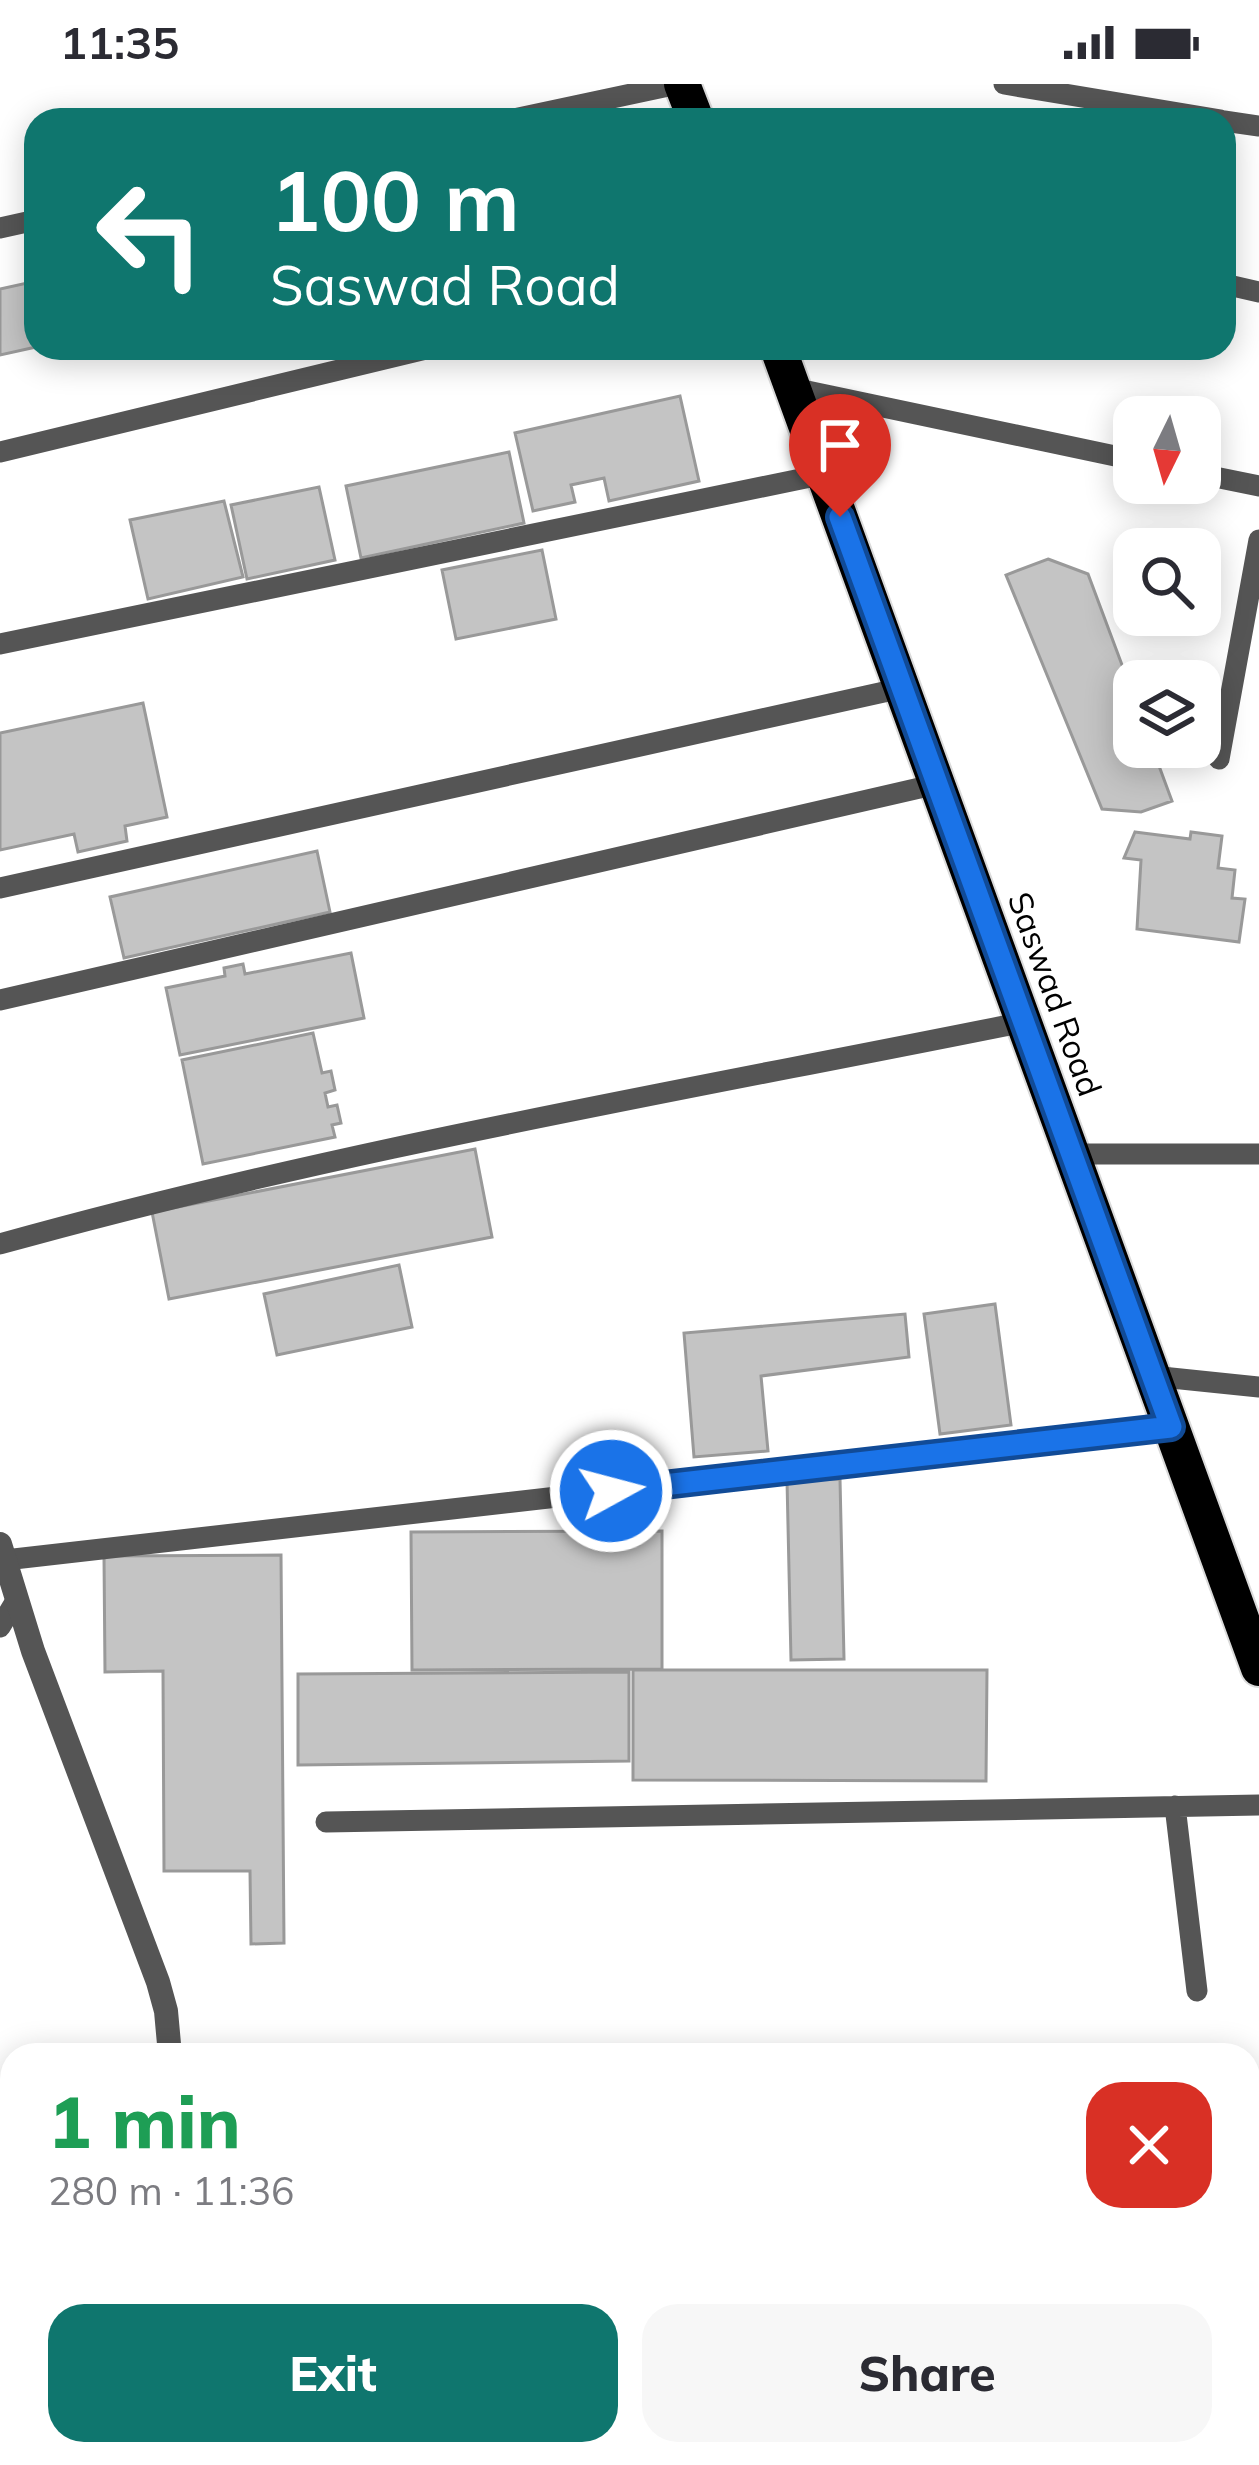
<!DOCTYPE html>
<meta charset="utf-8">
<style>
body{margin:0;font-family:Mulish,sans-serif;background:#f7f7f7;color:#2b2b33;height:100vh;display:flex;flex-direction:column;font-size:45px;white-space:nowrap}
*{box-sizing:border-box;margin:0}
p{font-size:39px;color:#7c7c81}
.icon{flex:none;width:66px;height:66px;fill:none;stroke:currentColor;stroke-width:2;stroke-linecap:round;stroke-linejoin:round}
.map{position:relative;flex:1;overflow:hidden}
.sheet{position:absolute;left:0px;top:1959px;width:1260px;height:423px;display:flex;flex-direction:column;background:#fff;border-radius:36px 36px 0 0;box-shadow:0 6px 30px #0003}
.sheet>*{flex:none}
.top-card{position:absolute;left:24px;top:24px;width:1212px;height:252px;border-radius:36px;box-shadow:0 6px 30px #0003;background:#0f766e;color:#fff;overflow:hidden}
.needle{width:78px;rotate:185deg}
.tools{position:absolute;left:1113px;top:312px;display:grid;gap:24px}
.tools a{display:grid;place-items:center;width:108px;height:108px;border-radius:24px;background:#fff;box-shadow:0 6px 30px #0003;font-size:60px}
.pin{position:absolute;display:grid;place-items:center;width:102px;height:102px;color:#fff;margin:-123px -51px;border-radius:50% 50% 50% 0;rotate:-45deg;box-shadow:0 0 12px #0007}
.pin .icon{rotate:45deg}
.me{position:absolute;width:132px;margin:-66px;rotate:83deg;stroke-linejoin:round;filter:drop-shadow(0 0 9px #0008)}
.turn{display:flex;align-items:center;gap:42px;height:252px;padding:0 48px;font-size:54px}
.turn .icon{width:156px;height:156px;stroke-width:2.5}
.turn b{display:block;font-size:84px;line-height:102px}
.round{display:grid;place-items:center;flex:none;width:126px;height:126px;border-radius:36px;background:#f7f7f7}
.summary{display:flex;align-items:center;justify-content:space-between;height:204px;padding:0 48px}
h1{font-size:72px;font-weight:800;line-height:90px;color:#1e9e55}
.action{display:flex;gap:24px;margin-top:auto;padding:24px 48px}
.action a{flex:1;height:138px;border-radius:36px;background:#0f766e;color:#fff;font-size:48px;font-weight:800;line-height:138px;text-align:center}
.action a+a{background:#f7f7f7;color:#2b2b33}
.status{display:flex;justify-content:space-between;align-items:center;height:84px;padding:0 60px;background:#fff;direction:ltr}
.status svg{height:33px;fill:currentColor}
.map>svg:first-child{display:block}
.building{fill:#c4c4c4;stroke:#999;stroke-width:3}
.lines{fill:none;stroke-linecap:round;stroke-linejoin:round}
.highway-casing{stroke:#dbdbdb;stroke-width:40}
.lane{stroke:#555;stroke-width:21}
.street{stroke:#555;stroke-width:24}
.highway{stroke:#000;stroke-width:36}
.route-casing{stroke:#114b97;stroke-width:30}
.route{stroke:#1a73e8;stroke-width:21}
.labels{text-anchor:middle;stroke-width:9;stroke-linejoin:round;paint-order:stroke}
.street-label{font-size:33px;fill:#000;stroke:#fff}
</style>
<div class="status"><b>11:35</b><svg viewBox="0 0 49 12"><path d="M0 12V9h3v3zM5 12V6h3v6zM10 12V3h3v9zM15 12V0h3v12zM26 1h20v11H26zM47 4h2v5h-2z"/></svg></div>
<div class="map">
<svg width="1259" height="2381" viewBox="0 0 1259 2381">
<rect width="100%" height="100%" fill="#fff"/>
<path class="building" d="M36,197V263L0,271V205Z
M680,312L699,397L609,417L604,394L571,401L575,418L533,427L515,349Z
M509,368L524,439L361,474L346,402Z
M319,403L335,476L247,495L231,421Z
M224,417L243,493L148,515L130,436Z
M542,466L556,535L456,555L442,486Z
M1048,475L1088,490L1134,613V663H1152L1172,717L1141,728L1102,725L1006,491Z
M143,619L167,733L125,742L127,757L78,768L74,750L0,766V649Z
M1135,748L1190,755L1191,748L1222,752L1218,784L1235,786L1232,814L1245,815L1239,858L1137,845L1141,776L1124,774Z
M317,767L330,828L124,874L110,813Z
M351,869L364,934L180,971L166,904L225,892L224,884L243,880L245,890Z
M313,949L322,989L331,987L335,1006L325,1009L328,1023L337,1021L341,1039L332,1041L335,1053L203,1080L182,976Z
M475,1065L492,1153L169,1215L152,1128Z
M399,1181L412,1243L277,1271L264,1210Z
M995,1220L1011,1341L940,1350L924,1230Z
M905,1230L909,1273L761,1292L768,1367L694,1373L684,1249Z
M840,1395L844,1575L791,1576L787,1396Z
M662,1447V1585L412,1586L411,1448Z
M281,1471L284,1859L251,1860L250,1787H164L163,1587L105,1588L104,1472Z
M633,1586H987L986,1697L633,1696Z
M629,1588V1677L298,1681V1590Z"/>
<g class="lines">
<defs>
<path id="highway" d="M682,0L696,36
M778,264L1259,1584"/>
</defs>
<use href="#highway" class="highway-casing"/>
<path class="lane" d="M1004,0L1221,36
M509,36L678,0
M1224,37L1259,42
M0,144L36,136
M1224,200L1259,208
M793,304L1134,376
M0,368L430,264
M1200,390L1259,402
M0,560L825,390
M1219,675L1259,456
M0,804L902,604
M0,916L937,700
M1072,1070H1259
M0,1160C336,1066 682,1007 1024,938
M1152,1292L1259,1303
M5,1476L1171,1343
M0,1543L17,1515
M1175,1722L1197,1907
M326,1738L1259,1721
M0,2105L12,2106
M0,2251H12
M466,2381L467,2370"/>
<path class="street" d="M0,1460L33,1567L158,1898L166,1927L170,1971
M731,2370L793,2381
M148,2381L149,2370"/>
<use href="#highway" class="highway"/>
</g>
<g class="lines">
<defs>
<path id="route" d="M611,1407L1171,1343L840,433"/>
</defs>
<use href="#route" class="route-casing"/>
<use href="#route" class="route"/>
</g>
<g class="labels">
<g class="street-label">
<text transform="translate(1055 910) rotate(70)" y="12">Saswad Road</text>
</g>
</g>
</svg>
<div class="tools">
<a><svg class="needle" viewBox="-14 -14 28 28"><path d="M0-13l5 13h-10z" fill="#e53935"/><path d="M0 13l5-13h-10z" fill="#7c7c81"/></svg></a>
<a><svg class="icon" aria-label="search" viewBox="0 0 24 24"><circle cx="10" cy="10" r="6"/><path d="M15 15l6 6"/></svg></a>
<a><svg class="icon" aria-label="layers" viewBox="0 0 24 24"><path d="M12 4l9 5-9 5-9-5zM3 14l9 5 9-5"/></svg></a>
</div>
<div class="pin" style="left:840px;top:433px;background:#d93025"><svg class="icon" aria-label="arrive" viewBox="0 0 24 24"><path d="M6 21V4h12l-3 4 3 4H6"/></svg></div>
<svg class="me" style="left:611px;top:1407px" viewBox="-20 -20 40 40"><circle r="17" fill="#1a73e8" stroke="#fff" stroke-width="3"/><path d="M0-11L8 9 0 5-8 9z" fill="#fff"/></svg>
<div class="top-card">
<div class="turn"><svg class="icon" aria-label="left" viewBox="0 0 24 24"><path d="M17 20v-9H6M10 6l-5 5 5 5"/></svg><div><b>100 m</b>Saswad Road</div></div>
</div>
<section class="sheet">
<div class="summary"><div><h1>1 min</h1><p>280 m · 11:36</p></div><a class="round" style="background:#d93025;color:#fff"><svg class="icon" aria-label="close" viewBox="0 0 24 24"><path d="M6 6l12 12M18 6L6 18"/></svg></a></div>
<div class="action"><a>Exit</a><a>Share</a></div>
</section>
</div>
